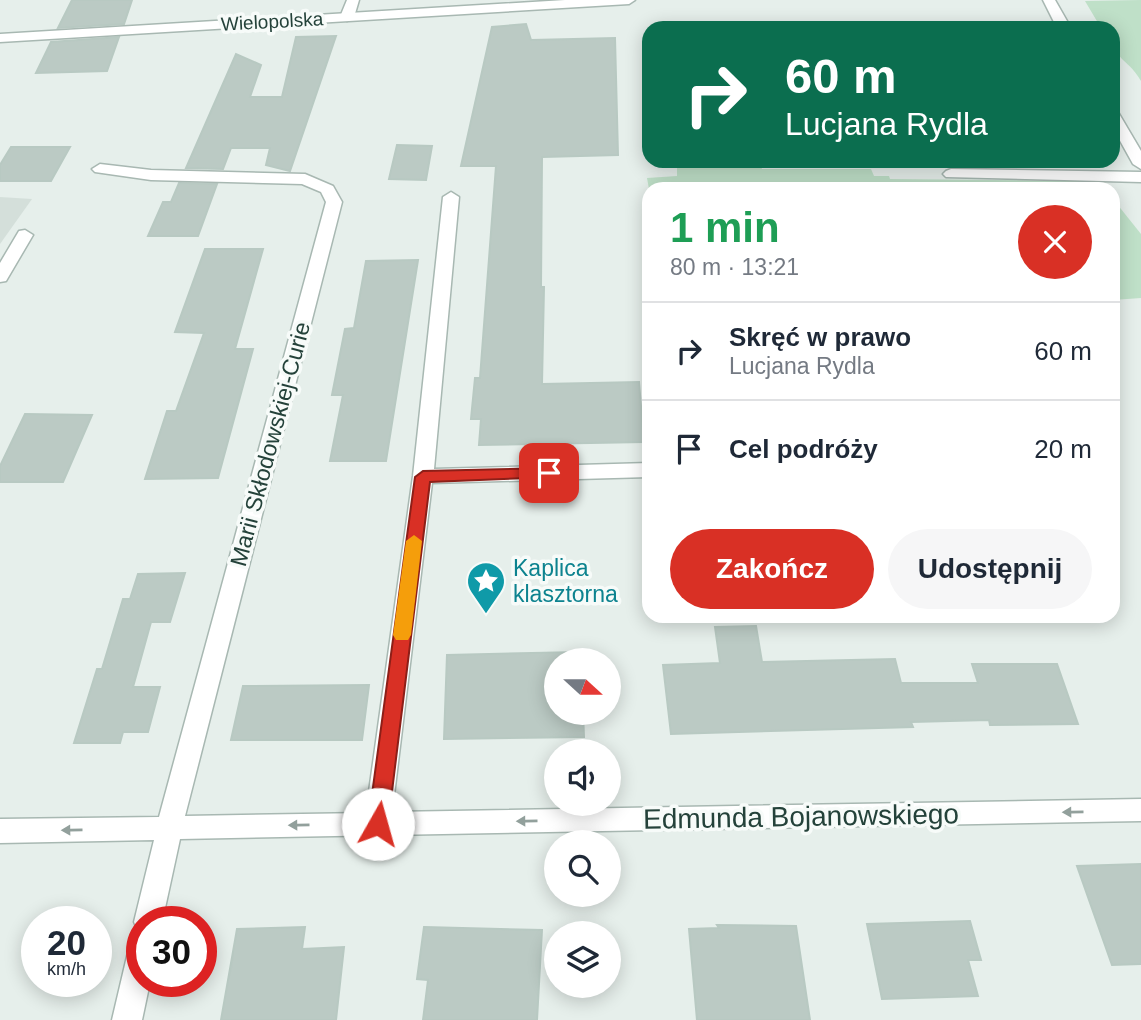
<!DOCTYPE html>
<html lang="pl">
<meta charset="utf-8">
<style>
body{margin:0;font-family:Helvetica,sans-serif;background:#f6f6f7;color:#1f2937;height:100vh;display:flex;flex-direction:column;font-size:26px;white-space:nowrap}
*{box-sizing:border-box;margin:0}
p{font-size:23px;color:#747a83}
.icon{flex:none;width:38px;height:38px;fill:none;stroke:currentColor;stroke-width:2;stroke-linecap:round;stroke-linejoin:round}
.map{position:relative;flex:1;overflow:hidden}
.details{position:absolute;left:642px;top:182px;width:478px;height:441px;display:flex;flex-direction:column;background:#fff;border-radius:21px;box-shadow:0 4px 18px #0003}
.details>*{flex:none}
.banner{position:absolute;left:642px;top:21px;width:478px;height:147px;border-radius:21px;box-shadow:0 4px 18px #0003;background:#0b6e4f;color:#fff;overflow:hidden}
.needle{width:46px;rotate:111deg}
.controls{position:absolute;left:544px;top:648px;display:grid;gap:14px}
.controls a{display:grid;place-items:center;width:77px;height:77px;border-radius:50%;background:#fff;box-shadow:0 4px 18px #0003;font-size:35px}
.speed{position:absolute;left:21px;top:906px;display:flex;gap:14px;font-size:35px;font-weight:700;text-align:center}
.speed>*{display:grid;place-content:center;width:91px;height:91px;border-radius:50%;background:#fff;box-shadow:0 4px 18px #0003;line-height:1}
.speed small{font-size:18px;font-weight:400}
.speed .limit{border:10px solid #d22;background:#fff;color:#111}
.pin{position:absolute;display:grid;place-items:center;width:60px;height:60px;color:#fff;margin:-30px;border-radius:14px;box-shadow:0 4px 10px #0006}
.me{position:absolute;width:77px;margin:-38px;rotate:7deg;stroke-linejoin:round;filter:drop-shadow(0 0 5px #0008)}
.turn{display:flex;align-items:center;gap:24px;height:147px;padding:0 28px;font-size:32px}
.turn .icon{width:91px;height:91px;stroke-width:2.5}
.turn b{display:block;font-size:49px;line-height:60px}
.round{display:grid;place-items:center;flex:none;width:74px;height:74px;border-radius:37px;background:#f6f6f7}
.head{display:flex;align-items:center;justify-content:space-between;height:119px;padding:0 28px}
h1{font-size:42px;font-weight:600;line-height:52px;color:#1e9e55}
.button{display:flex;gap:14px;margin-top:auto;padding:14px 28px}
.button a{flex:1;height:80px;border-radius:42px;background:#d93025;color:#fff;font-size:28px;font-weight:600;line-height:80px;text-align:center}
.button a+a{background:#f6f6f7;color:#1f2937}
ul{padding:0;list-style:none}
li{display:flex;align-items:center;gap:21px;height:98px;padding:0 28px;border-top:2px solid #e0e1e3}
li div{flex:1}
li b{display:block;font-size:26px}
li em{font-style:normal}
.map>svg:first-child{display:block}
.built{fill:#d4dfda}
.green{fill:#bfe0c8}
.building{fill:#bbcac4;stroke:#b8c9c2;stroke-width:2}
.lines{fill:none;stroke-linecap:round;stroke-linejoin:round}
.service-casing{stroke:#a8b8b2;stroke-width:3}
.minor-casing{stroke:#a8b8b2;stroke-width:3}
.tertiary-casing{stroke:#a8b8b2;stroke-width:3}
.service{fill:#fff;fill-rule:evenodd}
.minor{fill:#fff;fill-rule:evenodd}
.tertiary{fill:#fff;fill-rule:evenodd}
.oneway{fill:#92a09c}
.route{fill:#d93025;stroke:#8d1f18;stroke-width:2}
.slow{fill:#f59e0b}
.labels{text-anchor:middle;stroke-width:7;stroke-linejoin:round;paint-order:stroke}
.far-street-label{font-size:19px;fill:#24423a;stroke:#f7fbf9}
.street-label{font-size:23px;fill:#24423a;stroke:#f7fbf9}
.culture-label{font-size:23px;fill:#0d838f;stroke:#f7fbf9;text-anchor:start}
.near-street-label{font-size:28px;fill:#24423a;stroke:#f7fbf9}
</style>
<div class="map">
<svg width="1141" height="1020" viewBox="0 0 1141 1020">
<rect width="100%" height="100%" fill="#e6efeb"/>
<path class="built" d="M0,197L32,199L0,244Z"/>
<path class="green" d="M1141,0V81C1126,55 1113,64 1113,28H1101L1085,1Z
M677,161H759L762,169H871L874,176H889L890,179L1099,181L1105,189H649L647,178L677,176Z
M1113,199L1141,234V298L1113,300Z"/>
<path class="building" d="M72,0H132L124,24L58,28Z
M526,24L531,40L615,38L618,155L542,157L541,287H544L542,384L639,382L644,442L479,445L481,419H471L475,378H480L496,166H461L492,27Z
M336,36L290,171L266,165L270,148H231L223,169L186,168L236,54L261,65L250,97H282L296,37Z
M119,37L107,71L36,73L51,42Z
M397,145L432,146L426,180L389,179Z
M11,147H70L51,181H0V165Z
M179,183L217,184L198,236H148L163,202H171Z
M205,249H263L235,349H253L218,478L145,479L167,411H176L204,333L175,332Z
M418,260L386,461H330L343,395H332L345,329L354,328L366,261Z
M25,414L92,415L63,482H0V466Z
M185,573L170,622H151L133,687H160L148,732H123L120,743H74L97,669H102L123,599H130L138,574Z
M756,626L762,662L895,659L901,683H978L972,664H1057L1078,724L990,725L989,720L911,722L913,727L671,734L663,665L720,663L715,627Z
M579,652L580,660H556V712H583L584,737L444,739L447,655Z
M369,685L362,740H231L243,686Z
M1141,864V964L1112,965L1077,866Z
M970,921L981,960H968L978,996L882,999L867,924Z
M717,925L796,926L810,1020H697L689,929L719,928Z
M305,927L302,949L344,947L336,1020H221L237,929Z
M424,927L542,930L537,1020H423L428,980L417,979Z"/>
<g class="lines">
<defs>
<path id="service" d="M951,169L1141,172V182L946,177L943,174L946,171Z"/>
<path id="minor" d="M347,0H359L354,17L347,21L340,17Z
M100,164L151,170L305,174L333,186L342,202L185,816L366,813L413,476L443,197L451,192L459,197L434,469L649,463V477L432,483L392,812L1141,799V821L180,839L162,922H142V932L138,931L134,922L154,840L0,843V819L159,817L326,202L321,192L302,184L151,180L95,172L92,169Z
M25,230L33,235L6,281L0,282V263L19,231Z
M142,939V982H150L142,1020H112L128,952L132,943Z"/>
<path id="tertiary" d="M565,0H635L629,4L0,42V34Z
M1043,0H1055L1071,28H1057Z
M1113,111L1118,112L1141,151V169L1133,164L1113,128Z"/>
</defs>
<use href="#service" class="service-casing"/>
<use href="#minor" class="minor-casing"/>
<use href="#tertiary" class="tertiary-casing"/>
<use href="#service" class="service"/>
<use href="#minor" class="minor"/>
<use href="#tertiary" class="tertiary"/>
</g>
<defs><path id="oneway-solid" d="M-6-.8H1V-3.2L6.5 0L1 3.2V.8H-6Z" transform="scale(1.75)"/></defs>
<g class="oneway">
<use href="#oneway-solid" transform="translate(1073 812) rotate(179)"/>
<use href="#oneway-solid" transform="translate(527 821) rotate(179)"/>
<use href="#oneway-solid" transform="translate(299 825) rotate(179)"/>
<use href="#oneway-solid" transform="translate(72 830) rotate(179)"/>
</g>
<path class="route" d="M549,468L554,469L556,473L554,477L430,482L388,824L385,830L378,833L371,830L368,824L415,477L423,471Z"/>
<path class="slow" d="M414,535L422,541L411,635L408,640H396L393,635L406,541Z"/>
<defs>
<symbol id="sight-pin" viewBox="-11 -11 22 30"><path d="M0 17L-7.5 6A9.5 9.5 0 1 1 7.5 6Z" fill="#0f9aa8" stroke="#f7fbf9"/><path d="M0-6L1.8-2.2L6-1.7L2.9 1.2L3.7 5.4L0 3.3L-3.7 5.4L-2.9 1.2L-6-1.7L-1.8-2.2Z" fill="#fff"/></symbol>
</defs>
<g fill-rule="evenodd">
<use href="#sight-pin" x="464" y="559" width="44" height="60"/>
</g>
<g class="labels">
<g class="far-street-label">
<text transform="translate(272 21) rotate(-3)" y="7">Wielopolska</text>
</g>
<g class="street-label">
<text transform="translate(270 444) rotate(-75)" y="8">Marii Skłodowskiej-Curie</text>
</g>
<g class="culture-label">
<text x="513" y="576">Kaplica<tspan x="513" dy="26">klasztorna</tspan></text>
</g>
<g class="near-street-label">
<text transform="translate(801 816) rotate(-1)" y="10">Edmunda Bojanowskiego</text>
</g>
</g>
</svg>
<div class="controls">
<a><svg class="needle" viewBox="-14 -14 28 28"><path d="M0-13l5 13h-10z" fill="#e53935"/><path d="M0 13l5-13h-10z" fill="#747a83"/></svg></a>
<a><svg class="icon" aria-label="sound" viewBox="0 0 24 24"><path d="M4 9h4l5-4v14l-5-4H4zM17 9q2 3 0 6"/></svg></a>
<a><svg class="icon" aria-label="search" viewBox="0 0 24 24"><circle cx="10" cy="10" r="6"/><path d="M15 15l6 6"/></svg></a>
<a><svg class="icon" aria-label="layers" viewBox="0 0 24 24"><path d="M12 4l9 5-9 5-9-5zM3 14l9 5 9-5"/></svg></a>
</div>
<div class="speed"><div>20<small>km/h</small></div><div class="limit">30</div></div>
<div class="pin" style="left:549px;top:473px;background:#d93025"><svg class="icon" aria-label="arrive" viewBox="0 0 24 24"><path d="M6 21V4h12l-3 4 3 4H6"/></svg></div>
<svg class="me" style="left:378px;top:824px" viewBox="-20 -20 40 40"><circle r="19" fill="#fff"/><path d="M0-13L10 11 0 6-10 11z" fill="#d93025"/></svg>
<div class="banner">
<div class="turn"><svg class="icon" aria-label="right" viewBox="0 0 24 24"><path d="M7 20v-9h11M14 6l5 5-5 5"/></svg><div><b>60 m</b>Lucjana Rydla</div></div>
</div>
<section class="details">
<div class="head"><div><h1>1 min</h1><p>80 m · 13:21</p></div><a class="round" style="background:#d93025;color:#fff"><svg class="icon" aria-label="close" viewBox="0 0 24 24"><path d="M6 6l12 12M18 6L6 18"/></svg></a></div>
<ul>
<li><svg class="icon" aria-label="right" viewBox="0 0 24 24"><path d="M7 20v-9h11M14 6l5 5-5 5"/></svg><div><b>Skręć w prawo</b><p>Lucjana Rydla</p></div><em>60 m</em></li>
<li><svg class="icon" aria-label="arrive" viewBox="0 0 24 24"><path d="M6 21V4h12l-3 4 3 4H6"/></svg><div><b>Cel podróży</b></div><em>20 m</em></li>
</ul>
<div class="button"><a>Zakończ</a><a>Udostępnij</a></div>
</section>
</div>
